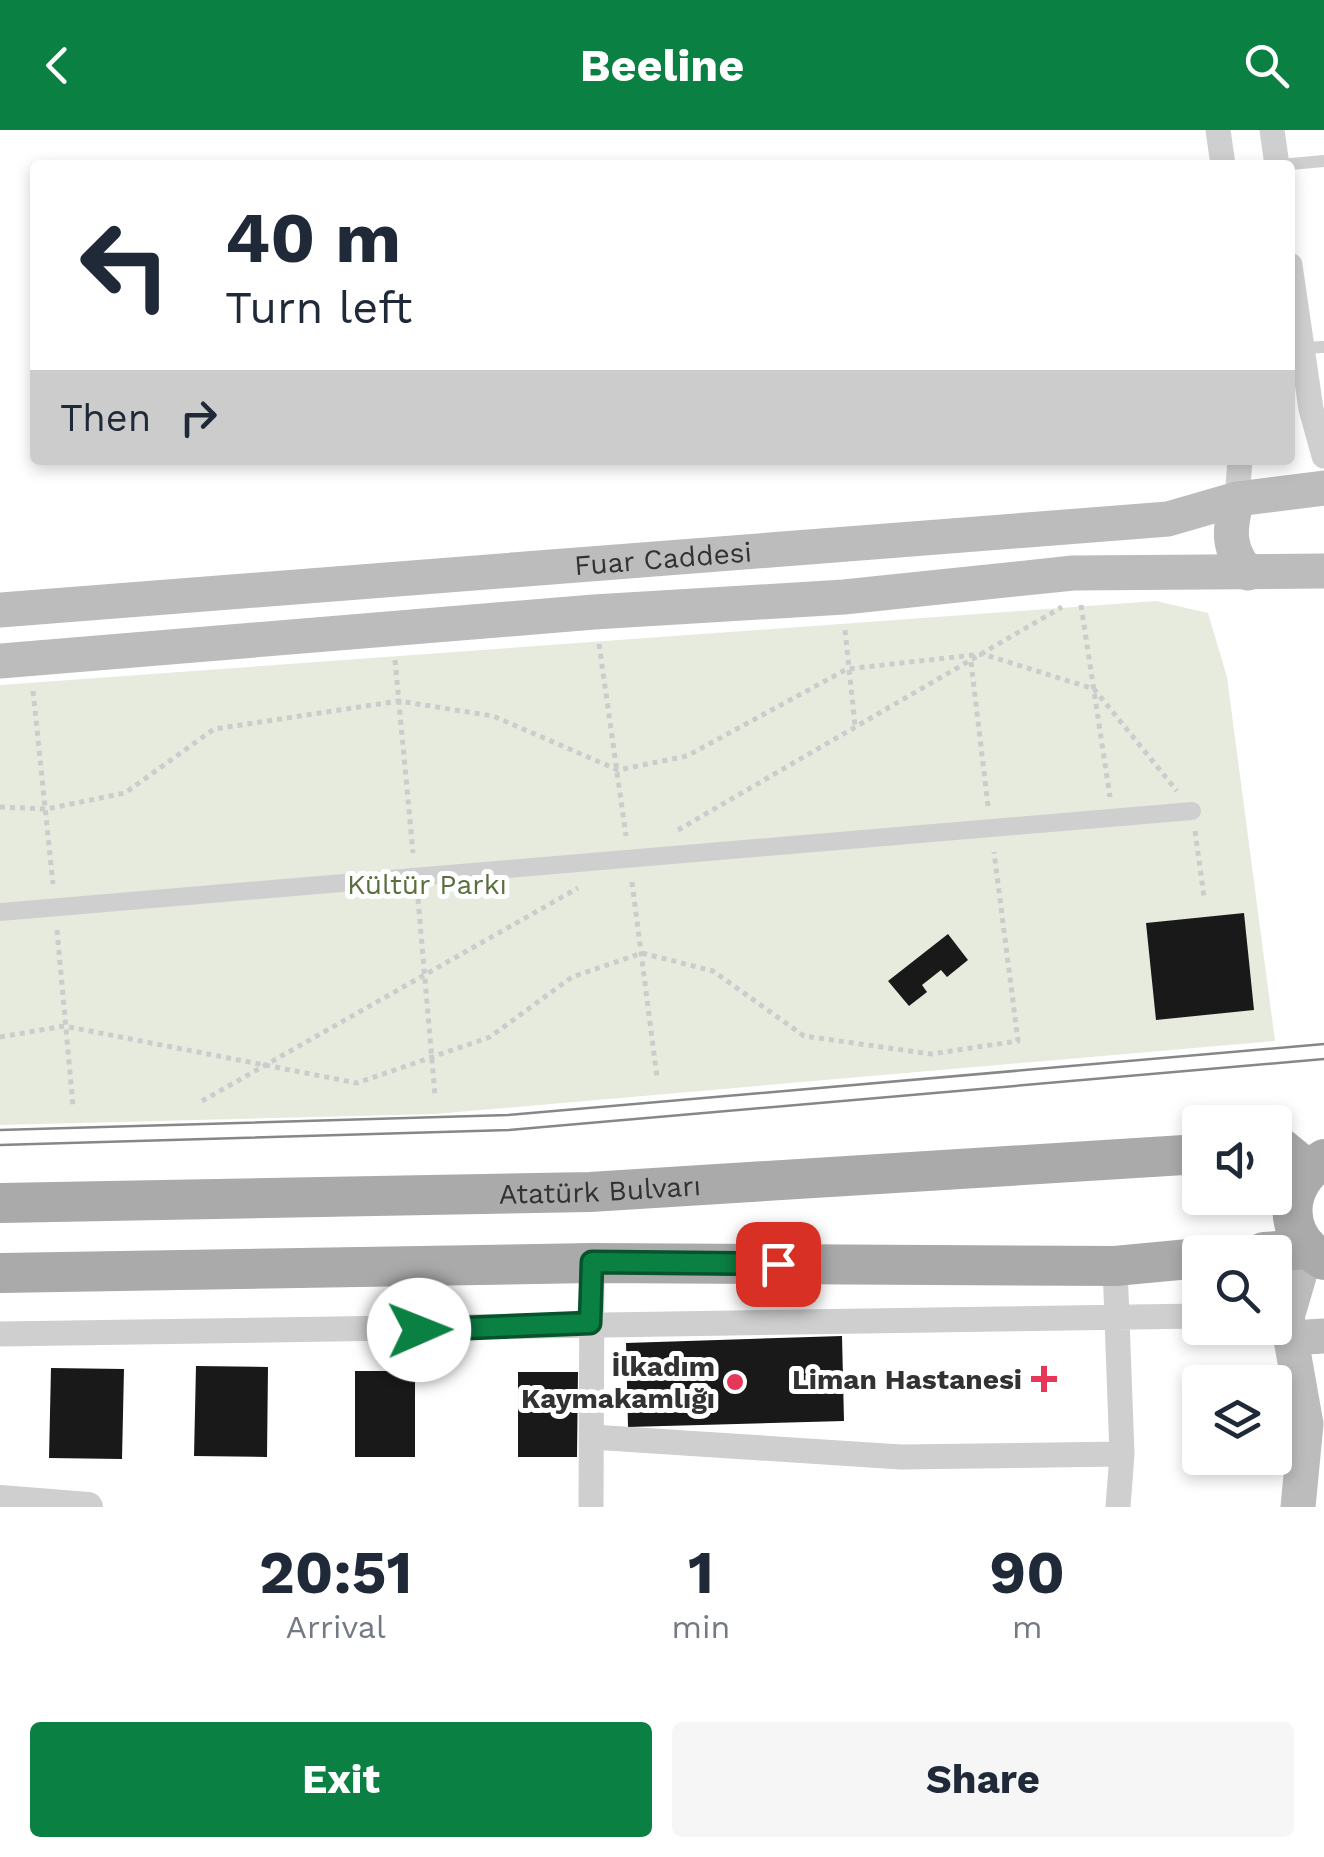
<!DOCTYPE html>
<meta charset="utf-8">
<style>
body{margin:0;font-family:"Work Sans",sans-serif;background:#f6f6f7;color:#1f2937;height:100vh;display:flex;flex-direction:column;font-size:38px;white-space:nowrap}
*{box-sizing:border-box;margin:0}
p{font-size:32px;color:#747a83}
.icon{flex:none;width:55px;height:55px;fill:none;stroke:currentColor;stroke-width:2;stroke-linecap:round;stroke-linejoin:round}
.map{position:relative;height:1377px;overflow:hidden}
.panel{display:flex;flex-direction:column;background:#fff;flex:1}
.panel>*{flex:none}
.hud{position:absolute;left:30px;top:30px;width:1265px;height:305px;border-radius:10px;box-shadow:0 5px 15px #0003;background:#fff;color:#1f2937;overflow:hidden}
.controls{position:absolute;left:1182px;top:975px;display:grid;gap:20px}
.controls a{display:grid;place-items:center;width:110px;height:110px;border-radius:10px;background:#fff;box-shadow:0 5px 15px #0003;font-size:50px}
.pin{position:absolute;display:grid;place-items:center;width:85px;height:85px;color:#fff;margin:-42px;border-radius:20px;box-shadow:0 5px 15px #0006}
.me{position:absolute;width:110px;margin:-55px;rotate:89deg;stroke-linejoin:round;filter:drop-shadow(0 0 8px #0008)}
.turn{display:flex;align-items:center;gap:35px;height:210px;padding:0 30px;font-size:45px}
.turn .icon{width:130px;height:130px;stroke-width:2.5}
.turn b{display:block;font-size:70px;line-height:85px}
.then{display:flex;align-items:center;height:95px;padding:0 30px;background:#0003;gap:20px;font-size:38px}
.eta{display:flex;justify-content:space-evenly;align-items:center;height:170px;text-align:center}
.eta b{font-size:60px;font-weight:700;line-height:70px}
.button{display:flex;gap:20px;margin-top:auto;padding:20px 30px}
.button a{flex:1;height:115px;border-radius:10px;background:#0b8043;color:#fff;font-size:40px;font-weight:700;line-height:115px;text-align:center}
.button a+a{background:#f6f6f7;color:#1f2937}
header{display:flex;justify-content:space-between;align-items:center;height:130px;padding:0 30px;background:#0b8043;color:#fff;font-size:45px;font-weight:700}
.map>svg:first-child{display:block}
.green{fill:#e7ebde}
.building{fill:#191919}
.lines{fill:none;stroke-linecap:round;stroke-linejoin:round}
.path{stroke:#ccc;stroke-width:5;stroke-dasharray:5 5;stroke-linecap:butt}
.service{stroke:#cfcfcf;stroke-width:12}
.pedestrian{stroke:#cfcfcf;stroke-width:18}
.minor{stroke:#cfcfcf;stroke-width:25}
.tertiary{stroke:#cfcfcf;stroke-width:30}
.secondary{stroke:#bcbcbc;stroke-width:35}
.primary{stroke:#aaa;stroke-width:40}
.tram{stroke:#878787;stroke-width:2.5}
.route-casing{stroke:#07532c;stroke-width:25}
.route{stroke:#0b8043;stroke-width:18}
.poi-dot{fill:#e63758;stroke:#fff;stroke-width:4}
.labels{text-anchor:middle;stroke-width:10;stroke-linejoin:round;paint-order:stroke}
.street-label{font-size:28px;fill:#323232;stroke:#fff}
.park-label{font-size:28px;fill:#5a6f3e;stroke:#fff}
.poi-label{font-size:28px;font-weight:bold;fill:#323232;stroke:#fff;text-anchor:end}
</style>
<header><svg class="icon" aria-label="back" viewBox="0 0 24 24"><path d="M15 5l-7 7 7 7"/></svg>Beeline<svg class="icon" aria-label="search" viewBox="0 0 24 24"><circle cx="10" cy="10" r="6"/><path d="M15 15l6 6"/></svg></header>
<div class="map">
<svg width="1324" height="1377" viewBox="0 0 1324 1377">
<rect width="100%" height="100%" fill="#fff"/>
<path class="green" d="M1156,471L1208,483L1227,547L1275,911L435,984L0,995V555Z"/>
<path class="building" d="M1244,783L1254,880L1156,890L1146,793Z
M948,804L968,830L947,847L941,840L922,855L927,862L909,876L888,851Z
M842,1206L844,1291L628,1297L626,1213Z
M196,1236L268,1237L267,1327L194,1326Z
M51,1238L124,1239L122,1329L49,1328Z
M355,1241H415V1327H355Z
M518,1242H578L577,1327H518Z"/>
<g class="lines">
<path class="path" d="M1081,475L1110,667
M845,500L855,596
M599,514L626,706
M395,530L413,723
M971,532L988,676
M33,561L53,754
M0,677L46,679L125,663L214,599L399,571L493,586L618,640L687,626L847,539L983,524L1094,559L1177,661
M678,700L1062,477
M1195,701L1204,767
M632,752L657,947
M418,769L435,965
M57,800L73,976
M0,907L64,896L357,953L490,907L572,847L642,823L713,841L804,906L931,924L1018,911L994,722
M202,971L578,758"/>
<path class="service" d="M1280,35L1324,31
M1301,218L1324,217"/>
<path class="pedestrian" d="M0,782L1192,681"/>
<path class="minor" d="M1218,0L1223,35
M1272,0L1277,35
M1290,135L1311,279L1324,326
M1237,369L1240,330
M1115,1136L1122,1324L1118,1377
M0,1204L1200,1186
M592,1307L901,1327L1122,1324
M591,1377L592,1133"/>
<path class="tertiary" d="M0,1370L88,1377"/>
<g class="secondary">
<path d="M1237,369C1229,399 1227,419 1248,443"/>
<path id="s1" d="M0,480L1168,389L1237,369L1324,358"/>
<path d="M0,531L594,482L844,467L1073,443L1324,441"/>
<path d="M1291,1208L1324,1206"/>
<path d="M1298,1377L1306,1294L1287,1187L1307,1119"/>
</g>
<g class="primary">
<path d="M1275,1019L1281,1018L1308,1040"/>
<path d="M1324,1029C1283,1054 1281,1106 1324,1130"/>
<path id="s2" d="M0,1073L590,1062L1200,1024"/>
<path d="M1264,1122L1307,1119"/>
<path d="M0,1143L592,1133L1115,1136L1200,1128"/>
</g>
<path class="tram" d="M0,1000L508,985L1324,914
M0,1015L509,1000L1324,929"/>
</g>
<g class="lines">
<defs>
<path id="route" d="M419,1200L590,1193L592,1132L778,1134"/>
</defs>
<use href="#route" class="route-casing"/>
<use href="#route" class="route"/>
</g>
<g class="poi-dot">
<path d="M1039 1234h10v10h10v10h-10v10h-10v-10h-10v-10h10z"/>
<circle cx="735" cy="1252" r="10"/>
</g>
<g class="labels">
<g class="street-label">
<text dy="10" stroke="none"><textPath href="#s1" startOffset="665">Fuar Caddesi</textPath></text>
<text dy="10" stroke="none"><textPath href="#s2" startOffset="600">Atatürk Bulvarı</textPath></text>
</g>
<g class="park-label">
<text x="427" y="764">Kültür Parkı</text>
</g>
<g class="poi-label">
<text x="715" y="1246">İlkadım<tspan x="715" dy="32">Kaymakamlığı</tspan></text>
<text x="1022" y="1259">Liman Hastanesi</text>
</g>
</g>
</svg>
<div class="controls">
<a><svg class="icon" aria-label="sound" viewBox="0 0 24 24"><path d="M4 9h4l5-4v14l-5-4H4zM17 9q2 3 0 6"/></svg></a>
<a><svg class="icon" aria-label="search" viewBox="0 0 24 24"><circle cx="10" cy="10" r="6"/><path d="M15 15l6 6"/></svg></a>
<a><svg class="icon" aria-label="layers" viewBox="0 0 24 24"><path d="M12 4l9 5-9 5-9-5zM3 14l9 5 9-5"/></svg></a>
</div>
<div class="pin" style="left:778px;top:1134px;background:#d93025"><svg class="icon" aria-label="arrive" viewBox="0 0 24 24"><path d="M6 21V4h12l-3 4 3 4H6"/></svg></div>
<svg class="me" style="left:419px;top:1200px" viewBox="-20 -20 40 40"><circle r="19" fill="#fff"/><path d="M0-13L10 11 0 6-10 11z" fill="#0b8043"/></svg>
<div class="hud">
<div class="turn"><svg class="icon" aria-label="left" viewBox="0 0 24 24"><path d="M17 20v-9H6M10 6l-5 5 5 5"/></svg><div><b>40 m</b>Turn left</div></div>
<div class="then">Then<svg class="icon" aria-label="right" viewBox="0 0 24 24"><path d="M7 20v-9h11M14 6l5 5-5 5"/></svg></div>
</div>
</div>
<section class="panel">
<div class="eta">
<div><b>20:51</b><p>Arrival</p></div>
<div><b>1</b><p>min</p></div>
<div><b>90</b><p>m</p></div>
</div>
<div class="button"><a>Exit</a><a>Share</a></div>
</section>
